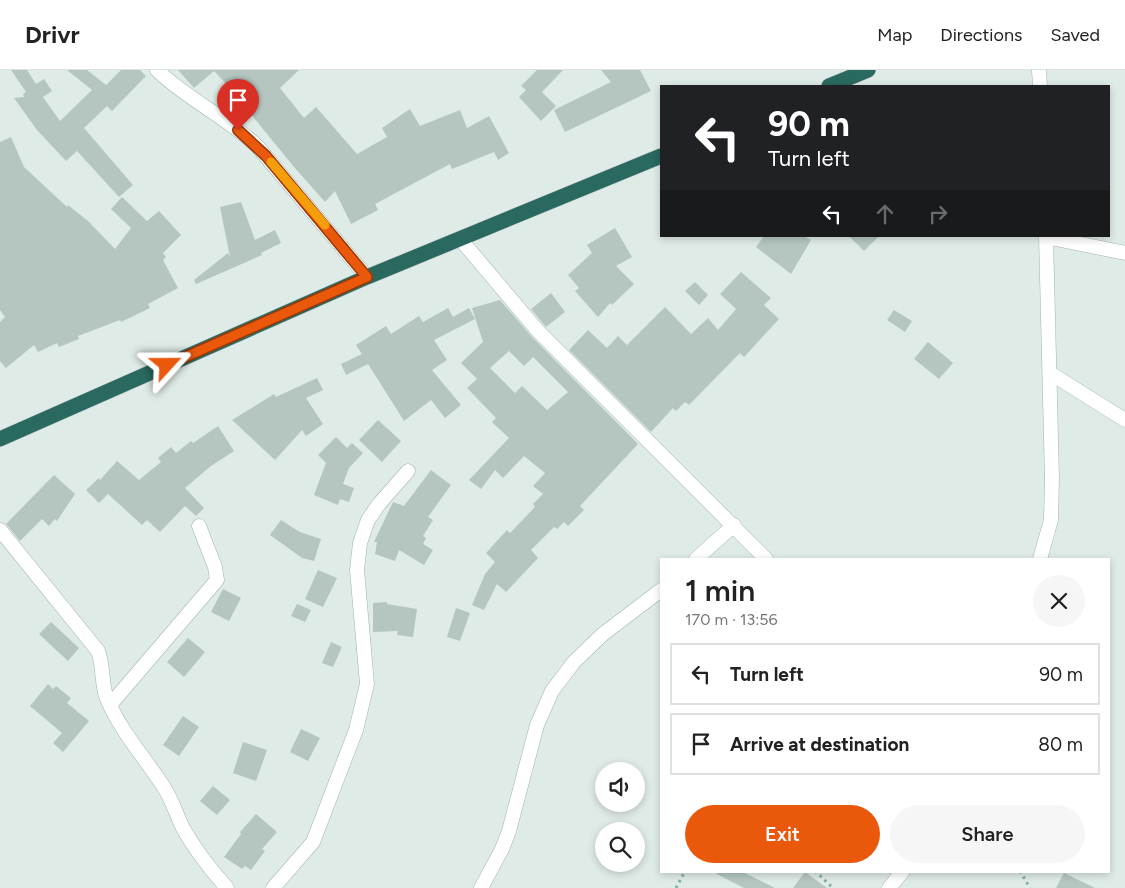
<!DOCTYPE html>
<meta charset="utf-8">
<style>
body{margin:0;font-family:Figtree,sans-serif;background:#f6f6f6;color:#222;height:100vh;display:flex;flex-direction:column;font-size:19px;white-space:nowrap}
*{box-sizing:border-box;margin:0}
p{font-size:16px;color:#767676}
.icon{flex:none;width:28px;height:28px;fill:none;stroke:currentColor;stroke-width:2;stroke-linecap:round;stroke-linejoin:round}
.map{position:relative;flex:1;overflow:hidden}
.details{position:absolute;left:660px;top:488px;width:450px;height:315px;display:flex;flex-direction:column;background:#fff;border-radius:0px;box-shadow:0 2px 8px #0003}
.details>*{flex:none}
.hud{position:absolute;left:660px;top:15px;width:450px;height:152px;border-radius:0px;box-shadow:0 2px 8px #0003;background:#202124;color:#fff;overflow:hidden}
.tools{position:absolute;left:595px;top:692px;display:grid;gap:10px}
.tools a{display:grid;place-items:center;width:50px;height:50px;border-radius:50%;background:#fff;box-shadow:0 2px 8px #0003;font-size:25px}
.pin{position:absolute;display:grid;place-items:center;width:42px;height:42px;color:#fff;margin:-51px -21px;border-radius:50% 50% 50% 0;rotate:-45deg;box-shadow:0 0 5px #0007}
.pin .icon{rotate:45deg}
.me{position:absolute;width:55px;margin:-28px;rotate:66deg;stroke-linejoin:round;filter:drop-shadow(0 0 4px #0008)}
.turn{display:flex;align-items:center;gap:18px;height:105px;padding:0 25px;font-size:22px}
.turn .icon{width:65px;height:65px;stroke-width:2.5}
.turn b{display:block;font-size:35px;line-height:42px}
.lanes{display:flex;align-items:center;height:48px;padding:0 25px;background:#0003;justify-content:center;gap:25px;direction:ltr}
.lanes .off{opacity:.35}
.round{display:grid;place-items:center;flex:none;width:52px;height:52px;border-radius:26px;background:#f6f6f6}
.summary{display:flex;align-items:center;justify-content:space-between;height:85px;padding:0 25px}
h1{font-size:30px;font-weight:600;line-height:38px}
.action{display:flex;gap:10px;margin-top:auto;padding:10px 25px}
.action a{flex:1;height:58px;border-radius:30px;background:#ea580c;color:#fff;font-size:20px;font-weight:600;line-height:58px;text-align:center}
.action a+a{background:#f6f6f6;color:#222}
ul{padding:0;list-style:none}
li{display:flex;align-items:center;gap:15px;height:62px;margin:0 10px 8px;padding:0 15px;border:2px solid #e0e0e0;border-radius:0px}
li div{flex:1}
li b{display:block;font-size:19px}
li em{font-style:normal}
header{display:flex;align-items:center;gap:30px;box-sizing:border-box;height:70px;padding:0 25px;background:#fff;border-bottom:1px solid #e0e0e0}
header strong{font-size:24px}
nav{display:flex;gap:28px;margin-inline-start:auto;font-size:18px}
.map>svg:first-child{display:block}
.building{fill:#b5c6c0;fill-rule:evenodd}
.lines{fill:none;stroke-linecap:round;stroke-linejoin:round}
.street-casing{stroke:#a2b3ae;stroke-width:15}
.highway-casing{stroke:#c1c8c7;stroke-width:16}
.path{stroke:#7eb0a4;stroke-width:3;stroke-dasharray:2.5 4;stroke-linecap:butt}
.street{stroke:#fff;stroke-width:14}
.highway{stroke:#2a6960;stroke-width:15}
.route-casing{stroke:#983908;stroke-width:12}
.route{stroke:#ea580c;stroke-width:9}
.slow{stroke:#f59e0b;stroke-width:9}
</style>
<header>
<strong>Drivr</strong>
<nav><a>Map</a><a>Directions</a><a>Saved</a></nav>
</header>
<div class="map">
<svg width="1125" height="818" viewBox="0 0 1125 818">
<rect width="100%" height="100%" fill="#dfebe7"/>
<path class="building" d="M11,0H27L36,14L44,9L52,21L43,27L60,51L92,20L67,0H87L106,15L121,0H140L146,6L112,41L107,36L84,58L133,115L119,127L77,81L66,91L37,60L14,28L24,27L23,24L26,22Z
M178,0H299L280,18L304,48L316,37L357,84L387,67L382,58L410,39L420,56L460,40L467,58L489,46L509,83L498,90L494,82L452,99L450,94L375,134L378,140L351,154L335,121L325,132L294,97L250,43L252,41L214,1L194,18Z
M537,0H563L542,22L556,36L541,51L519,27L526,20L521,16Z
M601,0H640L651,21L565,62L554,40L611,12Z
M11,67L24,97L67,137L68,135L88,151L115,179L131,158L111,139L122,127L147,151L159,141L181,165L163,183L166,187L163,190L178,218L148,234L150,238L121,252L120,250L78,266L79,269L59,277L57,273L38,282L34,275L6,298L0,291V252L5,247L0,240V72Z
M241,132L255,170L275,160L281,173L261,183L262,185L196,214L194,210L228,183L230,187L220,137Z
M615,158L632,187L616,196L634,214L612,235L610,233L598,247L575,221L579,218L568,205L592,183L587,175Z
M764,166H804L811,170L791,204L756,177Z
M849,166H879L864,181Z
M741,202L771,228L764,235L779,249L744,287L740,283L689,335L685,332L676,341L673,338L651,362L569,280L588,260L607,278L618,266L627,275L665,237L691,264L708,248L718,260L736,239L720,224Z
M695,212L708,225L699,235L685,221Z
M551,223L565,242L546,257L531,239Z
M500,230L532,267L638,374L580,436L584,440L568,456L564,452L557,459L554,457L531,480L538,488L506,522L497,514L484,540L472,535L485,504L495,492L486,483L507,460L510,463L535,437L533,434L543,424L533,416L545,403L524,386L503,408L495,400L481,419L469,410L509,368L492,352L496,348L467,318L477,309L461,293L483,272L472,238ZM509,281L524,296L533,287L568,322L547,340L522,316L515,323L490,298Z
M448,238L453,247L469,238L475,249L434,270L447,290L432,300L461,335L445,348L431,330L404,351L368,294L346,305L341,294L362,284L356,275L386,256L391,264L419,246L423,252Z
M894,240L912,251L905,262L887,250Z
M928,272L953,293L939,309L914,289Z
M317,308L323,320L306,328L323,354L306,366L302,360L275,390L232,350L274,324L276,327Z
M378,350L401,371L382,392L359,370Z
M218,356L234,381L211,396L185,418L204,438L196,446L185,436L160,462L147,450L142,455L108,424L99,433L86,420L99,408L100,410L117,391L139,410L161,392L158,388L171,377L176,383L191,371L193,373Z
M336,367L347,378L352,373L363,383L349,398L343,414L354,418L349,432L340,429L338,435L314,425L326,393L318,385Z
M431,400L451,415L428,447L433,450L423,466L426,468L423,474L433,480L424,495L399,480L395,491L375,484L377,472H374L393,432L404,436Z
M54,405L75,424L57,451L55,449L49,456L42,449L20,471L6,454Z
M281,450L300,462L321,469L314,491L302,488L270,465Z
M318,500L337,508L323,537L305,529Z
M223,519L241,528L229,551L211,542Z
M387,532V534L417,539L413,567L397,565L398,561L373,562V533Z
M297,534L311,540L305,552L291,546Z
M456,538L470,543L460,571L447,567Z
M51,552L79,578L68,591L39,564Z
M188,568L205,582L184,607L167,592Z
M331,572L342,577L333,597L322,593Z
M48,614L53,619L56,616L71,628L67,633L89,651L63,682L53,673L62,663L30,636Z
M183,646L199,657L179,686L163,675Z
M301,659L320,668L308,691L290,682Z
M243,672L267,680L256,711L233,703Z
M213,716L230,730L217,745L200,731Z
M256,744L277,762L262,779L265,781L251,800L245,796L242,799L224,787L241,764L240,762Z
M711,801H741L775,818H744Z
M805,802L827,818H793Z
M1064,803L1095,818H1056Z"/>
<g class="lines">
<defs>
<path id="street" d="M157,0C188,30 227,47 258,77L367,207
M1039,0L1040,16
M1046,167L1125,183
M461,170L538,261L766,489
M1050,303L1125,350
M0,460L98,581C104,597 101,614 107,629C121,662 146,689 165,719C173,732 177,747 184,760C196,781 211,800 227,818
M696,489L734,455
M1040,489L1051,450L1052,408L1046,166
M110,635L217,510L215,497L199,456
M273,818L313,772L356,660L367,614L357,500L360,473L368,450L379,434L408,401
M481,818L502,779L509,761L537,655L552,621L574,592L603,564L661,520
M889,818L903,801"/>
<path id="highway" d="M829,16L868,0
M0,369L367,207L661,86"/>
</defs>
<use href="#street" class="street-casing"/>
<use href="#highway" class="highway-casing"/>
<path class="path" d="M815,801L833,818
M1020,801L1030,818
M676,818L685,801"/>
<use href="#street" class="street"/>
<use href="#highway" class="highway"/>
</g>
<g class="lines">
<defs>
<path id="route" d="M167,295L367,207L266,86L238,60"/>
</defs>
<use href="#route" class="route-casing"/>
<use href="#route" class="route"/>
<path class="slow" d="M271,92L325,155"/>
</g>
</svg>
<div class="tools">
<a><svg class="icon" aria-label="sound" viewBox="0 0 24 24"><path d="M4 9h4l5-4v14l-5-4H4zM17 9q2 3 0 6"/></svg></a>
<a><svg class="icon" aria-label="search" viewBox="0 0 24 24"><circle cx="10" cy="10" r="6"/><path d="M15 15l6 6"/></svg></a>
</div>
<div class="pin" style="left:238px;top:60px;background:#d93025"><svg class="icon" aria-label="arrive" viewBox="0 0 24 24"><path d="M6 21V4h12l-3 4 3 4H6"/></svg></div>
<svg class="me" style="left:167px;top:295px" viewBox="-20 -20 40 40"><path d="M0-17L14 15 0 8-14 15z" fill="#ea580c" stroke="#fff" stroke-width="4"/></svg>
<div class="hud">
<div class="turn"><svg class="icon" aria-label="left" viewBox="0 0 24 24"><path d="M17 20v-9H6M10 6l-5 5 5 5"/></svg><div><b>90 m</b>Turn left</div></div>
<div class="lanes"><svg class="icon" aria-label="left" viewBox="0 0 24 24"><path d="M17 20v-9H6M10 6l-5 5 5 5"/></svg><svg class="icon off" aria-label="ahead" viewBox="0 0 24 24"><path d="M12 20V5M6 11l6-6 6 6"/></svg><svg class="icon off" aria-label="right" viewBox="0 0 24 24"><path d="M7 20v-9h11M14 6l5 5-5 5"/></svg></div>
</div>
<section class="details">
<div class="summary"><div><h1>1 min</h1><p>170 m · 13:56</p></div><a class="round"><svg class="icon" aria-label="close" viewBox="0 0 24 24"><path d="M6 6l12 12M18 6L6 18"/></svg></a></div>
<ul>
<li><svg class="icon" aria-label="left" viewBox="0 0 24 24"><path d="M17 20v-9H6M10 6l-5 5 5 5"/></svg><div><b>Turn left</b></div><em>90 m</em></li>
<li><svg class="icon" aria-label="arrive" viewBox="0 0 24 24"><path d="M6 21V4h12l-3 4 3 4H6"/></svg><div><b>Arrive at destination</b></div><em>80 m</em></li>
</ul>
<div class="action"><a>Exit</a><a>Share</a></div>
</section>
</div>
